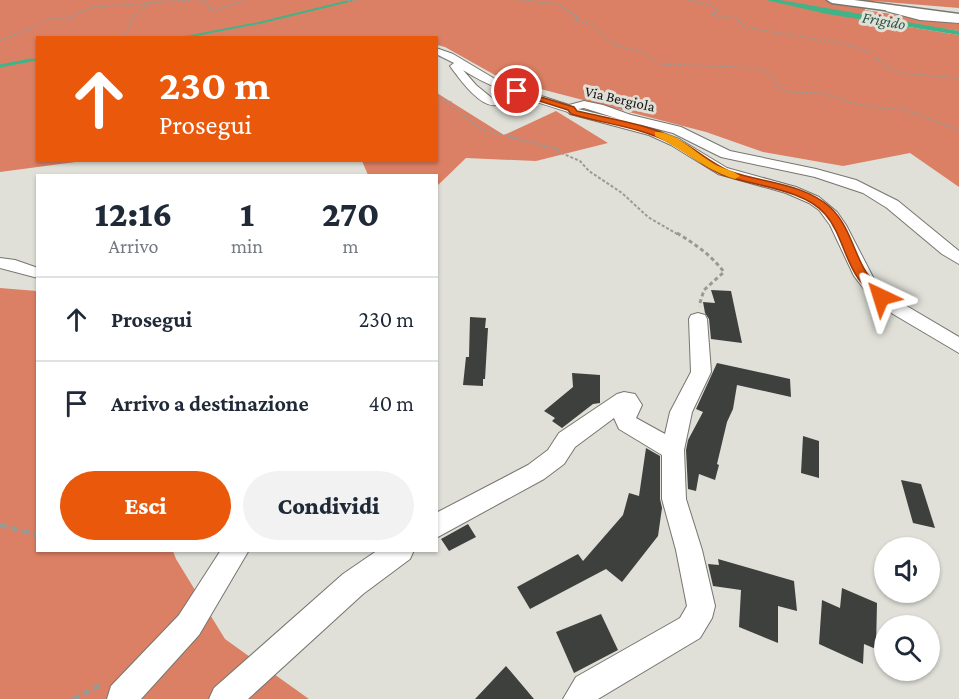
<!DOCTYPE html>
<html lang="it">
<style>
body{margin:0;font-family:"Crimson Pro",serif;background:#f2f2f3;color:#1f2937;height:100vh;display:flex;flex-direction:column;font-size:22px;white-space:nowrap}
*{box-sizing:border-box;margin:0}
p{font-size:20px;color:#747a83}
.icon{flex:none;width:33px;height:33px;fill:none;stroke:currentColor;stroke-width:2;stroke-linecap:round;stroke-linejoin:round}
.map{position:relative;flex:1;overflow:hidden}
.details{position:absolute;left:36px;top:174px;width:402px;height:378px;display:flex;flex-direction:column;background:#fff;border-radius:0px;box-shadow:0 2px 4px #0004}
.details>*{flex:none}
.banner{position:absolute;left:36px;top:36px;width:402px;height:126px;border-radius:0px;box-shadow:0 2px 4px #0004;background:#ea580c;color:#fff;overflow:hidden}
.buttons{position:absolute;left:874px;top:537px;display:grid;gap:12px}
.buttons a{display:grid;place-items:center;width:66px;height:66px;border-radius:50%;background:#fff;box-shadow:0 2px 4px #0004;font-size:30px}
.pin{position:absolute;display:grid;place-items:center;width:51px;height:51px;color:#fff;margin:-26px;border:3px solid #fff;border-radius:50%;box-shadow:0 2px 6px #0007}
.me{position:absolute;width:66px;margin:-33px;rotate:319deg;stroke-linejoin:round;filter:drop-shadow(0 0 4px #0008)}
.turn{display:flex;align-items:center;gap:21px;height:126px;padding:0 24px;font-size:27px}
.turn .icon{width:78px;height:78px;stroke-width:2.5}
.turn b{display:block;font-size:42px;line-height:51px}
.eta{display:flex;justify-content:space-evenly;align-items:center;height:102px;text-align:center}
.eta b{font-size:36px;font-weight:800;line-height:42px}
.primary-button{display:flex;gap:12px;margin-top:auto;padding:12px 24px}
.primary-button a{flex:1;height:69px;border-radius:36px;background:#ea580c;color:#fff;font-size:24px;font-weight:800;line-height:69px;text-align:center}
.primary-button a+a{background:#f2f2f3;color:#1f2937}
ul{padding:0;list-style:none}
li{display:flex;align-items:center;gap:18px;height:84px;padding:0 24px;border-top:2px solid #e0e1e3}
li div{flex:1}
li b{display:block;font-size:22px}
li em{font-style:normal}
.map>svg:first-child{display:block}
.forest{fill:#db8064}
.water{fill:#41b389}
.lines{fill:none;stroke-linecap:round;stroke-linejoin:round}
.stream-far1{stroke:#41b389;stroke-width:2}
.stream{stroke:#41b389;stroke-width:3}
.building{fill:#3d403c}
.minor-casing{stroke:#76756f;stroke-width:2}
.tertiary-casing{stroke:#76756f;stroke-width:3}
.path-far3{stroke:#9a9a95;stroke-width:1.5;stroke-dasharray:2 1.5;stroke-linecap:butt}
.path-far2{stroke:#9a9a95;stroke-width:2;stroke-dasharray:3 2;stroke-linecap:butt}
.path-far1{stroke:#9a9a95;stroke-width:3;stroke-dasharray:4 3;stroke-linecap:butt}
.path{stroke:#9a9a95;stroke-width:4.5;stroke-dasharray:7 4.5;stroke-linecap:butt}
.minor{fill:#fff;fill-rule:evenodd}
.tertiary{fill:#fff;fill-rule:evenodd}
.route{fill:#ea580c;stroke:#983908;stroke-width:1.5}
.slow{fill:#f59e0b}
.labels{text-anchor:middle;stroke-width:6;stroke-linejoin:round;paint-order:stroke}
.far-street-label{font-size:15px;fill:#151513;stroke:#e0e0d9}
.far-water-label{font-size:16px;font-style:italic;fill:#2a5845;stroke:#e0e0d9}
</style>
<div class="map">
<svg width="959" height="699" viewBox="0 0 959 699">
<rect width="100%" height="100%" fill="#e0e0d9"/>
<path class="forest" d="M0,0H959V8L873,1L866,3L865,10L959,24V31L885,20L883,23L959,35V187L910,153L843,166L763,152L706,132L502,79L445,47L437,45L436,38H38V160L83,161L0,172Z
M437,93L504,135L556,111L608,143L536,161L466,158L437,186L436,176L368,175L362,161L436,160Z
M0,288L37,291L38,550L173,551L176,559L225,639L309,699H0Z"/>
<path class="water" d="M766,0H780L959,31V35L827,14Z"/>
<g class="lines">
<path class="stream-far1" d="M180,38L259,23L353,0
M23,62L38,59"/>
<path class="stream" d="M0,66L31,60"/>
</g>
<path class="building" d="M711,290L731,291L742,343L711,339L709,319L705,313L703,302L715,303Z
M470,317L486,318L485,328H488L485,379H483V386L463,385L466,357H469Z
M717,363L790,379L791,397L737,385L733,409L727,422L717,464L719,465L715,480L699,474L696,491L688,489L686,450L688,440L703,412L696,409Z
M572,373L600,375V403L593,404L562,428L552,421L555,418L544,411L573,387Z
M803,436L819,441V478L801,473Z
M646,448L660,456V499L662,508L658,536L622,582L606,569L530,609L517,587L578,554L583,561L623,515L629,493L639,496Z
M901,480L921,484L935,528L913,523Z
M468,524L476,537L449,551L441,539Z
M718,559L794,581L797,611L778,606V643L739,627L741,590L713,586L708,564L719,565Z
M842,588L877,603L876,649L864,644L863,664L819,644L822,600L840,608Z
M601,614L618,650L574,673L556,632Z
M506,666L534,699H475Z"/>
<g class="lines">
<defs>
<path id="minor" d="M889,7L920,14L959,17V23L920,20L886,11V7Z
M436,48L453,54L500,82L532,93L569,105L584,101L603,105L631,115L681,127L730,151L816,169L856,180L898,201L959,251V264L942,254L887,208L863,193L815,177L721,157L673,133L638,124L679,139L727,168L796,187L819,197L837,212L846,225L875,281L905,305L959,337V353L893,314L871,298L854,276L830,225L819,210L809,203L786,193L718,174L671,145L649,135L570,114L568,112C532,100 495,91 463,70L476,85L498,103L496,105C480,108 459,78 450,66L454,63L436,54ZM584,108L619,119L578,109Z
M0,258L15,260L38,268V278L0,268Z
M698,313L705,315L707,319L711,372L692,412L684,450L686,499L702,550L715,606L712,618L700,638L598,699H563L576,677L680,618L687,606L676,550L662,499V455L619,429L614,418L575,447L564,464L544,479L436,538V513L528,465L548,450L559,433L617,394L624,392L635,394L642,405L636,418L665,434L670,412L691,372L689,319L691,315Z
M221,550H249L199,635L141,699H107L111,686L179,615Z
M378,550H414L410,559L363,594L248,699H209L214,688L343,574Z"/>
<path id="tertiary" d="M827,0H854L959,14V20L832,3Z"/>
</defs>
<use href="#minor" class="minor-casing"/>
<use href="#tertiary" class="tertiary-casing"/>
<path class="path-far3" d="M197,0L198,2L205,1L212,11L246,0
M349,0L347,1L358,0
M520,0L559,4L578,18L573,20L590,24L598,29L602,36L620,47L644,52L661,64L759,68L775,78L777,87L793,93L819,92L856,104L886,109L897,107L959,130
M688,0L713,6L718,10L712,15L737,18L743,27L846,44L870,52L886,67L901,73L959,78
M118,38L129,30L131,19L151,0
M0,40L33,28L47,18H70L92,7L190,0
M436,98L451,102V105L482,130L516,138"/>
<path class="path-far2" d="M510,137L558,149L559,152L580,161L589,171L622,193L648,217L679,235"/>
<path class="path-far1" d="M677,233C695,244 711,255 724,272L704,290L699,306"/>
<path class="path" d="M0,525L38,535
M73,699L101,685"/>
<use href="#minor" class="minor"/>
<use href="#tertiary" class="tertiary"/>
</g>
<path class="route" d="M514,89L574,107L577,111L586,113C617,120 650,125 678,140C696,149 710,163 729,171C762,183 804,183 831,208C849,225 854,253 866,272C872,281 881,288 887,297L885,300H877C870,292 861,284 856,275C844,256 840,231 825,214C804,189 753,186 723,175C704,168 690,153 672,144C641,127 605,124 571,114L568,110L514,93Z"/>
<path class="slow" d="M655,132C677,131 699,157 718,166C725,169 734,171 740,176L735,179C705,170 683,149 655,136Z"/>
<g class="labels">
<g class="far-street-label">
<text transform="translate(620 99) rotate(13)" y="5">Via Bergiola</text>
</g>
<g class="far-water-label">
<text transform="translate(884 20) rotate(10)" y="6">Frigido</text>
</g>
</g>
</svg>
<div class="buttons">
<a><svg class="icon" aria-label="sound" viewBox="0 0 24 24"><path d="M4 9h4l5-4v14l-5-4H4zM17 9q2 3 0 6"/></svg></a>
<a><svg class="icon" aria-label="search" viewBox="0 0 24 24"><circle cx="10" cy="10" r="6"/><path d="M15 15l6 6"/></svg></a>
</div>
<div class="pin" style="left:517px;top:91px;background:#d93025"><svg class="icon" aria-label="arrive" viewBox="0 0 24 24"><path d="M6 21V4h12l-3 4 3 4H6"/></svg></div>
<svg class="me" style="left:881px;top:297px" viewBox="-20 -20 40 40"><path d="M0-17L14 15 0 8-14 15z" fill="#ea580c" stroke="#fff" stroke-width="4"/></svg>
<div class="banner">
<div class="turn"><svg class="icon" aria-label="ahead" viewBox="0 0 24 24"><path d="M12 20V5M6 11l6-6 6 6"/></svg><div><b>230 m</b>Prosegui</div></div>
</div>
<section class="details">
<div class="eta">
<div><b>12:16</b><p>Arrivo</p></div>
<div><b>1</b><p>min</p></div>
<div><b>270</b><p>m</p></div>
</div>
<ul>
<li><svg class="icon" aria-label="ahead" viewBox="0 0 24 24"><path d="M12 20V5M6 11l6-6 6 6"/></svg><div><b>Prosegui</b></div><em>230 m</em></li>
<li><svg class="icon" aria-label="arrive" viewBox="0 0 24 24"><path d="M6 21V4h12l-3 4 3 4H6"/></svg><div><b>Arrivo a destinazione</b></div><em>40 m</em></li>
</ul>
<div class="primary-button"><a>Esci</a><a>Condividi</a></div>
</section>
</div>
